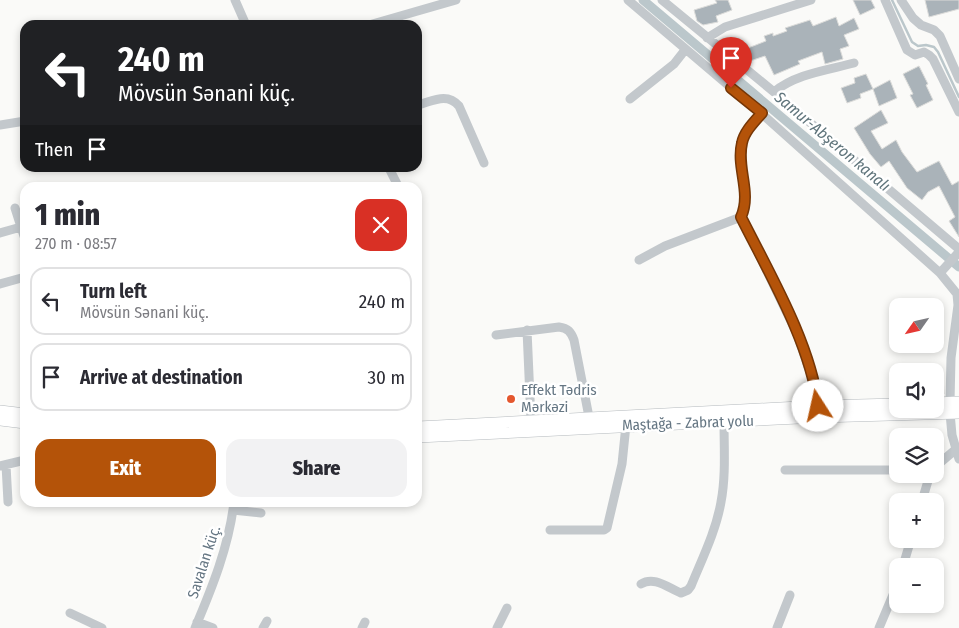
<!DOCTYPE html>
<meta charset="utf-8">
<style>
body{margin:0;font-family:"Fira Sans Condensed",sans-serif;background:#f2f2f3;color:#2b2b33;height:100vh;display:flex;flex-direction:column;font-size:19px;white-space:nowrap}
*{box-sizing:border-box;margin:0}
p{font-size:16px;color:#7c7c81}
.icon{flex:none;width:28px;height:28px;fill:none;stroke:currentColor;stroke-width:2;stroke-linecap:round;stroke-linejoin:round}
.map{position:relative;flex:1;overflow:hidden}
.side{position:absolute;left:20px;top:182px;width:402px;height:325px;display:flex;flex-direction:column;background:#fff;border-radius:15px;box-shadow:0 2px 8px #0003}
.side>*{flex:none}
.guide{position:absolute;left:20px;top:20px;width:402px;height:152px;border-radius:15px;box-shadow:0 2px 8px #0003;background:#202124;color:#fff;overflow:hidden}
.needle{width:32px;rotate:236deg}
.controls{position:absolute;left:889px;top:298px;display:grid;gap:10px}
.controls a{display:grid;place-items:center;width:55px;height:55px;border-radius:10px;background:#fff;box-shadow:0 2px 8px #0003;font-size:25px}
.pin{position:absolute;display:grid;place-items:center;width:42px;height:42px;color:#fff;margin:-51px -21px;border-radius:50% 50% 50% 0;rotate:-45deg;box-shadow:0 0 5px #0007}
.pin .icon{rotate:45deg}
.me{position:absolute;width:55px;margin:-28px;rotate:350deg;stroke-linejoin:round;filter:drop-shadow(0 0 4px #0008)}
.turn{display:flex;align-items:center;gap:18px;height:105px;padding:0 15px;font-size:22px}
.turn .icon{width:65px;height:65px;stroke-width:2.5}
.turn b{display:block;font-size:35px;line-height:42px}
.then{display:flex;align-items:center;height:48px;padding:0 15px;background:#0003;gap:10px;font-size:19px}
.round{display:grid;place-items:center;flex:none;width:52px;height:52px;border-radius:15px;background:#f2f2f3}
.headline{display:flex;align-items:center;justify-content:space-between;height:85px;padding:0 15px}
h1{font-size:30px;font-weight:800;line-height:38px}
.action{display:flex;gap:10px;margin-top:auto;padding:10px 15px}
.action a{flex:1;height:58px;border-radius:15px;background:#b45309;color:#fff;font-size:20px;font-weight:800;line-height:58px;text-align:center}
.action a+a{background:#f2f2f3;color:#2b2b33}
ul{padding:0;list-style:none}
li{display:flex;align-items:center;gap:15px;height:68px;margin:0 10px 8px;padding:0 5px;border:2px solid #e1e1e2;border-radius:15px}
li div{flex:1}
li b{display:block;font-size:19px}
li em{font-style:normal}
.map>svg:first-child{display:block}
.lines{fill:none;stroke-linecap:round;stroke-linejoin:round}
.stream{stroke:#bbc7cb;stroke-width:2.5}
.canal{stroke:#bbc7cb;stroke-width:9}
.building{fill:#aab3b9;stroke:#dcdcda}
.major-casing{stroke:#b5babe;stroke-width:12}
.minor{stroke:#c3c8cc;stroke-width:9}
.major{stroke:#fff;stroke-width:11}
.route-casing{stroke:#753606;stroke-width:12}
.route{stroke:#b45309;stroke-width:9}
.poi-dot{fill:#e4572e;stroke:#fff;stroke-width:2}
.labels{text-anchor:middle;stroke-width:5;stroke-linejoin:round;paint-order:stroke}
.poi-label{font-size:15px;fill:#657683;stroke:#fff;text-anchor:start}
.street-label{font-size:15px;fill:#657683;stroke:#fff}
.water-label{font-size:16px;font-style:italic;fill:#60757c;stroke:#fff}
</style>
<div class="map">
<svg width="959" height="628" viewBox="0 0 959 628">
<rect width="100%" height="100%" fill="#fafaf8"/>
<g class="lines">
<path class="stream" d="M892,0L912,42L918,46L926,45L934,47L938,52L959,97"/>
<path class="canal" d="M643,0L959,267"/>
</g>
<path class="building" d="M715,0H728L732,10L716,16L718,22L703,25L697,21L694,10L717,3Z
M853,0H871L875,8L860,15Z
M925,0H959V9L929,17Z
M836,17L839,26L854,18L859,29L844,35L849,46L840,49L843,59L825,64L822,52L798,61L800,64L774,75L765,56L747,62L738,54L735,49L747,44L748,48L766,41L764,36L773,33V36L787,31L785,28L810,20L813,26Z
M919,66L928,84L926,85L933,100L917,108L910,95L913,94L903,74Z
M866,74L873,89L860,94L861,98L847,103L841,88L855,83L854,78Z
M890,80L897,98L879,106L873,89Z
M881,110L888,123L871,131L882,149L896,140L902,152L917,172L939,161L952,185L959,181V237L949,221L955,217L939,186L928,192L922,200L907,188L889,161L881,167L870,154L854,128Z
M943,376L944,394L935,395V377Z"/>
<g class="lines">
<defs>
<path id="major" d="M935,403L959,402
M0,411L25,414
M0,420L25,423
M418,427L818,406L898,404
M418,437L819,417L959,413"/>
</defs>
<use href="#major" class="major-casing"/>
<path class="minor" d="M235,0L246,25
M628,0L761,113L940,273L957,294L958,305L951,358L950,402
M662,0L774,92L959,249
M885,0L907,50L915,55L924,52L929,55L933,59L959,112
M901,0L913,18L921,25L934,30L940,36L959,79
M369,25L456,0
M707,38L725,27L811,0
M774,92C795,74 828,70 854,63
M630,99L674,64L685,50
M418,105C433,101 447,92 459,106L484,163
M0,125L25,121
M389,168L399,188
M15,208L25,239
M741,217C753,192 736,168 742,143C744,132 754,122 761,113
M0,233L21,227
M639,260L665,246L741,217L797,334L813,381L818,406
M940,273L959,252
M0,284L25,277
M527,330L531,421
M496,335L559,327C568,328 571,332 574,340L589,417
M950,413L952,435L959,459
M6,465L8,502
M0,466L25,460
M935,467L955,450
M785,470H898
M922,501L930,474
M233,510L261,513
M550,530H604L607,528L622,464L626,425
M903,566L911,539
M641,584C654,576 667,587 681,593L688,590L691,586C702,559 716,531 721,502C726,476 724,448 724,421
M70,613L102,628
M197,622L213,628
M195,628C212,588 229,546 234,502
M263,628L267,621
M362,628L365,622
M497,628L507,608
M777,628L790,595
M879,628L898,583"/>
<use href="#major" class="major"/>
</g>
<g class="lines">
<defs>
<path id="route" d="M731,88L762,113C754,122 744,132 742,143C736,168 752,192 741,217C769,273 811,344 818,406"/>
</defs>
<use href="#route" class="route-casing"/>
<use href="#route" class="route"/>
</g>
<circle class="poi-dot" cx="511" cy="399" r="5"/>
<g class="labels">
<g class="poi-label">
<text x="521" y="395">Effekt Tədris<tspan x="521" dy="17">Mərkəzi</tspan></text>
</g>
<g class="street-label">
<text transform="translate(688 423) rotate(-2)" y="5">Maştağa - Zabrat yolu</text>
<text transform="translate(204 562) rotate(-72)" y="5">Savalan küç.</text>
</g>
<g class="water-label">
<text transform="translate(833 141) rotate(40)" y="6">Samur-Abşeron kanalı</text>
</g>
</g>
</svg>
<div class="controls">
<a><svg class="needle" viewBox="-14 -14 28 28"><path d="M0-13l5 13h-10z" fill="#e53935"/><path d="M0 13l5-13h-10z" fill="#7c7c81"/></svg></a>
<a><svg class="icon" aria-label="sound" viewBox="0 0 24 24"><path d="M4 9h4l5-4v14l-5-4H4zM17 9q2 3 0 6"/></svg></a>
<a><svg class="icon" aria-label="layers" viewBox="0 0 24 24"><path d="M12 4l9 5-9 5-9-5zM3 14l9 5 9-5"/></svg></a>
<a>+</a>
<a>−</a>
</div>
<div class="pin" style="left:731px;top:88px;background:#d93025"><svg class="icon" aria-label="arrive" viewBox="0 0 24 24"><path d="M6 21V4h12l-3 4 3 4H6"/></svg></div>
<svg class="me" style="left:818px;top:406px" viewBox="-20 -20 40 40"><circle r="19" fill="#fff"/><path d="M0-13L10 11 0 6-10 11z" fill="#b45309"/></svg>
<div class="guide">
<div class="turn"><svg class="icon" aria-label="left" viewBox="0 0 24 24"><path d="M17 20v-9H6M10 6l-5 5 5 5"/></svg><div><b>240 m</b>Mövsün Sənani küç.</div></div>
<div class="then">Then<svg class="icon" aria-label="arrive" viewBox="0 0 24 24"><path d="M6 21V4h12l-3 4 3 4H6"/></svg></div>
</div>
<section class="side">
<div class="headline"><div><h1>1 min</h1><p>270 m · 08:57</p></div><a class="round" style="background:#d93025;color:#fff"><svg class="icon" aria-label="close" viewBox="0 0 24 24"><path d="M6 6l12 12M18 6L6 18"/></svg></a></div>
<ul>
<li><svg class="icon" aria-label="left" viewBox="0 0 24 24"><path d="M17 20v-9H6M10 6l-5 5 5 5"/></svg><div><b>Turn left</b><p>Mövsün Sənani küç.</p></div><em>240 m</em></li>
<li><svg class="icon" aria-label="arrive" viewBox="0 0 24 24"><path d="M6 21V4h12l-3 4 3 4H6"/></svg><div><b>Arrive at destination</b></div><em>30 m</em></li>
</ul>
<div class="action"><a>Exit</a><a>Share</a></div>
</section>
</div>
